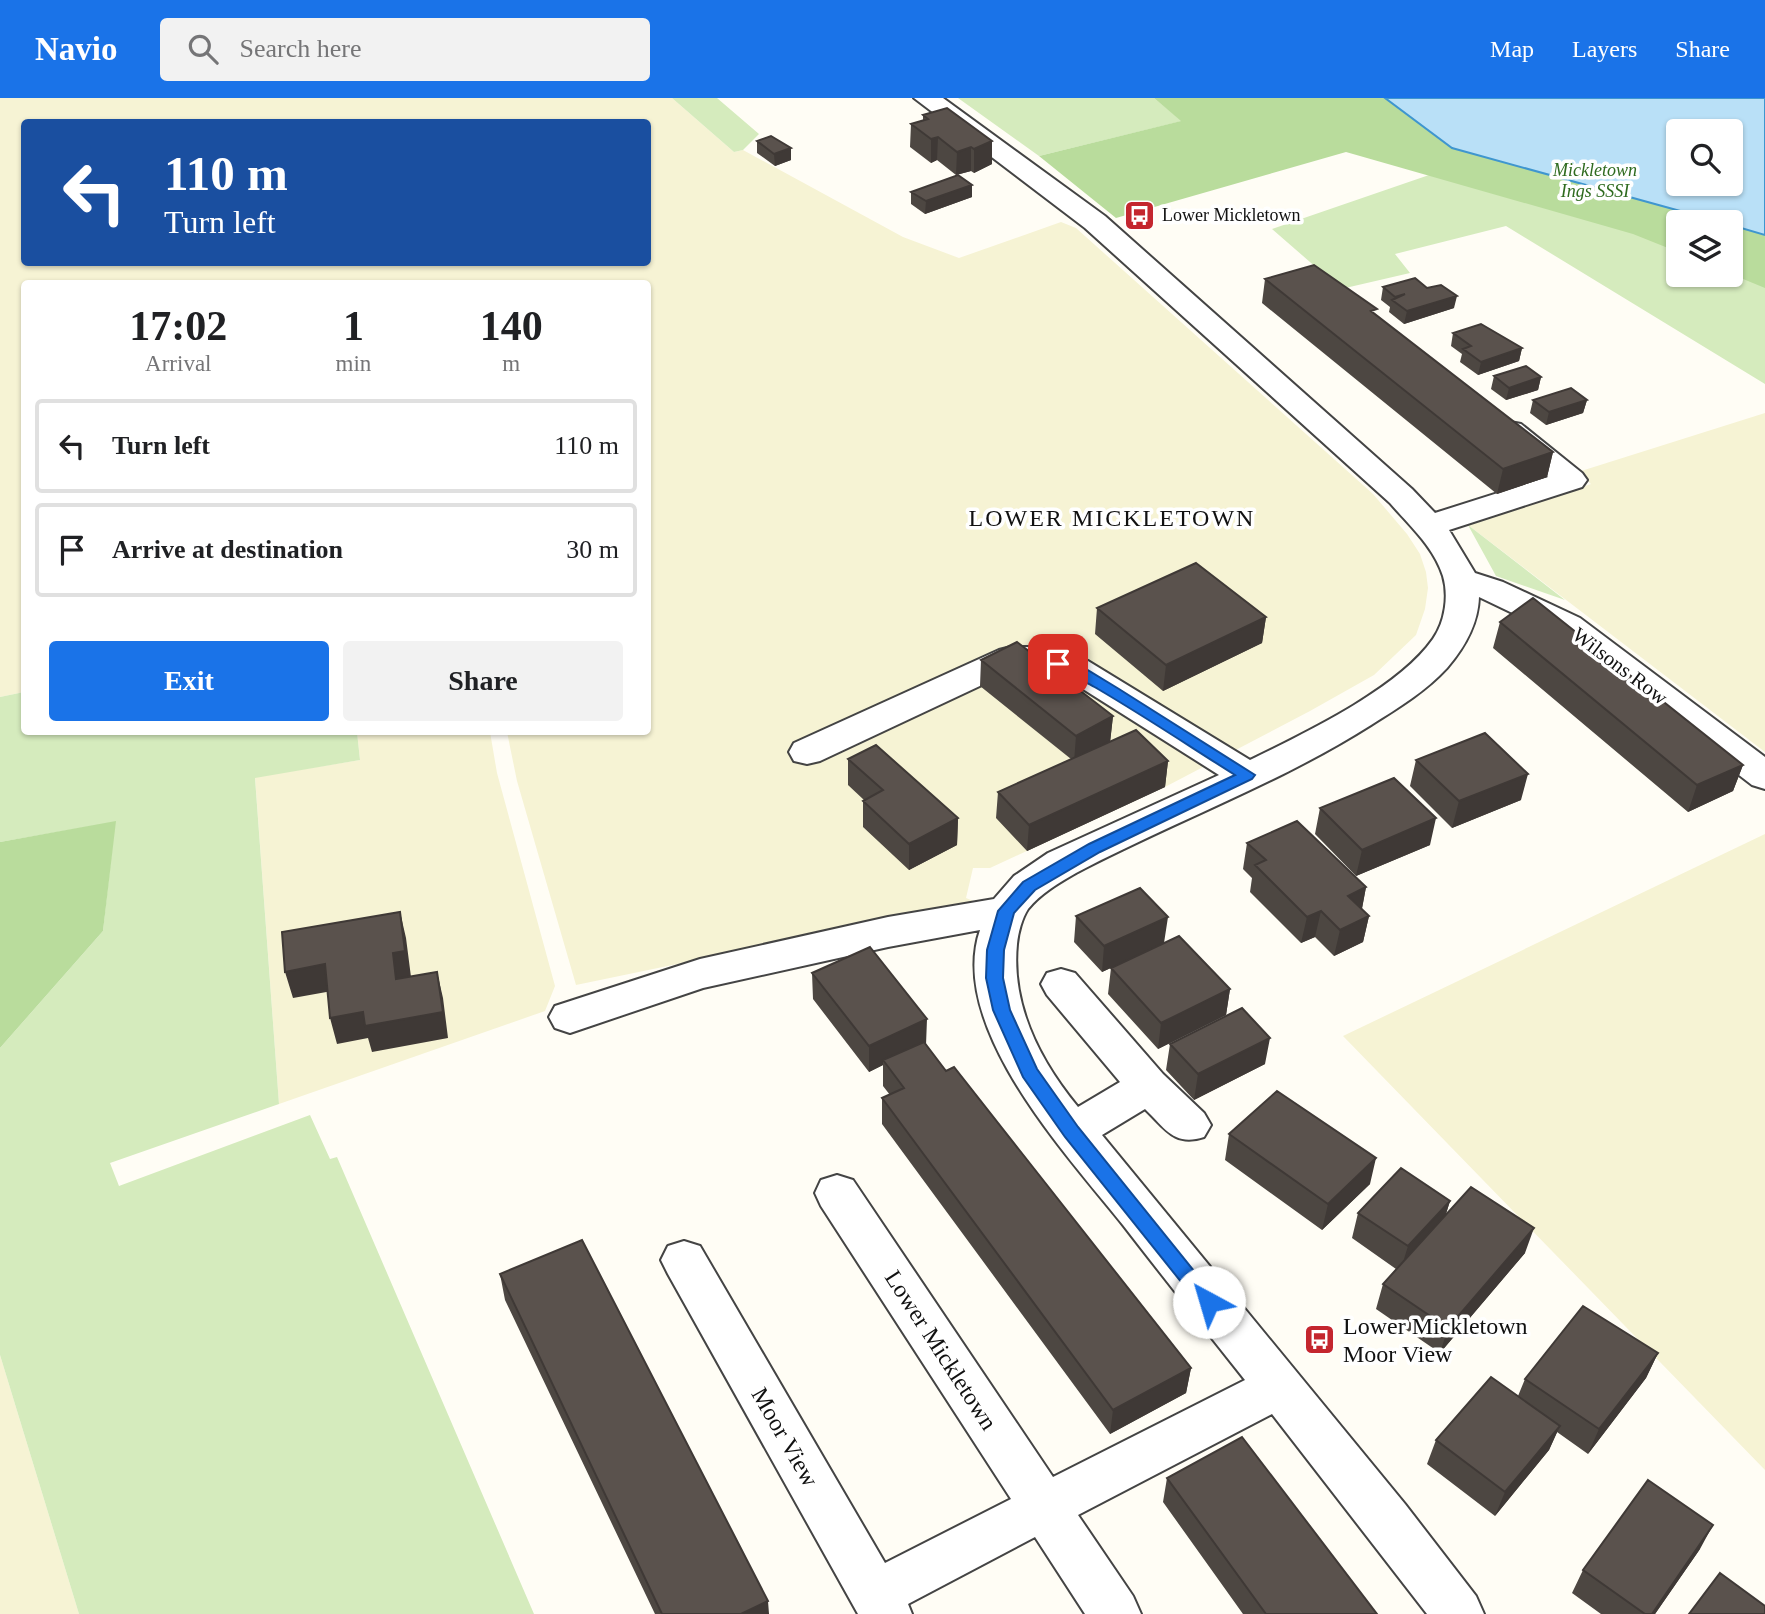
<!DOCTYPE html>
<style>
body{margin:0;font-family:Georgia,serif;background:#f2f2f2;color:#202124;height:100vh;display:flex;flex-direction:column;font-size:26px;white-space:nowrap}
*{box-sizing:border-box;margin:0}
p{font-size:23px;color:#757577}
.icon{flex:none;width:38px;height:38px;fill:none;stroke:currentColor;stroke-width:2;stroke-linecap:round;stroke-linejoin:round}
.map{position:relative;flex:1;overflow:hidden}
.drawer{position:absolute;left:21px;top:182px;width:630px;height:455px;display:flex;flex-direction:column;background:#fff;border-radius:7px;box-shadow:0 2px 5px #0004}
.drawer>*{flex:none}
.guide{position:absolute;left:21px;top:21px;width:630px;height:147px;border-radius:7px;box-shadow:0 2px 5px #0004;background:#1a4fa0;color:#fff;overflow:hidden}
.controls{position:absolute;left:1666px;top:21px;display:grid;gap:14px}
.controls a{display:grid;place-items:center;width:77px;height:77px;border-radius:7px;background:#fff;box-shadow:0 2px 5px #0004;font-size:35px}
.pin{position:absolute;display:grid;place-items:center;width:60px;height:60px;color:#fff;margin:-30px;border-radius:14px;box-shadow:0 4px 10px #0006}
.me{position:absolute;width:77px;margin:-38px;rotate:321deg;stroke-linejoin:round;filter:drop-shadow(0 0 5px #0008)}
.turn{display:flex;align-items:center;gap:24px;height:147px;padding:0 28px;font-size:32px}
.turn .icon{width:91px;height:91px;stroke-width:2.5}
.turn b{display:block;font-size:49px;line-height:60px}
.eta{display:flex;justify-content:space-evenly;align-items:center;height:119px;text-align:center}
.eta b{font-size:42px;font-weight:800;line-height:49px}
.button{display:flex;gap:14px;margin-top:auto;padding:14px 28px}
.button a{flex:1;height:80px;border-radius:7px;background:#1a73e8;color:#fff;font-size:28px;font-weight:800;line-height:80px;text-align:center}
.button a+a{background:#f2f2f2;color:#202124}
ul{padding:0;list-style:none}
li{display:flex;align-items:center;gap:21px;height:94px;margin:0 14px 10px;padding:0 14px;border:4px solid #e0e0e0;border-radius:7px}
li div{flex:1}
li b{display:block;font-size:26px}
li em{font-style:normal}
header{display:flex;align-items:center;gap:42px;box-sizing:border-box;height:98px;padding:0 35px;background:#1a73e8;color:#fff}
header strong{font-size:33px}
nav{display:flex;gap:38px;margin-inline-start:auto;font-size:24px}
.search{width:490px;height:63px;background:#f2f2f2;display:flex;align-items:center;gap:18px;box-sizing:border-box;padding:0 24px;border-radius:7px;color:#757577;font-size:26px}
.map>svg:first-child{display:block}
.farmland{fill:#f6f3d4;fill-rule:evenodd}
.green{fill:#d5ebbd;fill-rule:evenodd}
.forest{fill:#b9dc9c}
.water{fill:#b9e0f7;stroke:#3f96cf;stroke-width:2;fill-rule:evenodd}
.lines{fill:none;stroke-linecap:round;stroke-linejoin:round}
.minor-casing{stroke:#444;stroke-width:4}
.minor{fill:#fff;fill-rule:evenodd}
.wall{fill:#4d4742}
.shaded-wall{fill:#3f3936}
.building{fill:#5a524d;stroke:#3f3936;stroke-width:2}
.route{fill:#1a73e8;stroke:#114b97;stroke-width:2}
.labels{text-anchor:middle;stroke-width:7;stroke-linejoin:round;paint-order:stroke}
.far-park-label{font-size:18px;font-style:italic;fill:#2f6b1f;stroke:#fff}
.far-poi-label{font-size:18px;fill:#111;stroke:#fff;text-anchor:start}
.street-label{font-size:21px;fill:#111;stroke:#fff}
.quarter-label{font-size:24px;letter-spacing:2px;fill:#111;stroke:#fff}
.near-poi-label{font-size:24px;fill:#111;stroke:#fff;text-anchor:start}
.near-street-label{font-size:24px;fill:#111;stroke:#fff}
</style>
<header>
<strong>Navio</strong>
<div class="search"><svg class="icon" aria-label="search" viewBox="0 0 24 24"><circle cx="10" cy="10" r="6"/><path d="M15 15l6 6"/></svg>Search here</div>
<nav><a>Map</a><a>Layers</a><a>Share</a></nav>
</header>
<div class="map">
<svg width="1765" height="1516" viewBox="0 0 1765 1516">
<rect width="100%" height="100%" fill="#fffdf5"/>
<path class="farmland" d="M0,0H672L734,54L743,52L903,139L959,160L1061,124L1076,130L1373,396L1407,436L1420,456L1426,474L1428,490L1425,511L1416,537L1374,577L1310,613L1165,689L990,770H973L966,800L976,804L576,887L517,683L507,634H648V186H24V594L0,599ZM24,24H648V164H24Z
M1765,315V654L1468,427L1591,386L1578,374Z
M357,634H490L497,675L555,888L545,913L279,1006L255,679L360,662Z
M1765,736V1372L1343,938Z
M0,1257L79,1516H0Z"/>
<path class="green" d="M672,0H717L759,36L743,52L734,54Z
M958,0H1154L1182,23L1039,58Z
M1263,0H1765V286L1506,128L1395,156L1410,175L1341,191L1272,131L1432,76ZM1678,33H1731V86H1678ZM1678,124H1731V177H1678Z
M1468,427L1565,502L1496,478Z
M24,594V634H357L360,662L255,680L279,1006L110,1065L119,1088L310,1017L330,1061L337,1059L534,1516H79L0,1257V950L103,833L115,724L0,744V599Z"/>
<path class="forest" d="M1154,0H1385L1452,50L1720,124H1678V154L1633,136L1346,54L1116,120L1039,58L1181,23Z
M1731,127L1765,137V190L1731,176Z
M116,723L103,833L0,950V744Z"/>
<path class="water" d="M1385,0H1765V137L1731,127V124H1720L1452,50ZM1678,33H1731V86H1678Z"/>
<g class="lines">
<defs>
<path id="minor" d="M914,0H943L1105,118L1412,391L1435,415L1548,379L1495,333L1499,326L1510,324L1521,326L1582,375L1587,382L1582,389L1449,432L1475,475L1503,484L1580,520L1765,659V691L1752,687L1556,536L1479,499C1478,526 1465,549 1447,570C1426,593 1398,610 1371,627C1278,686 1173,724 1076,775C1059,785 1041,795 1028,811C1022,820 1018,835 1017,846C1011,907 1040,963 1078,1009L1120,984L1047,897L1041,886L1047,875L1061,871L1075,875L1163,976L1204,1015L1211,1027L1204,1039C1174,1049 1165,1030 1145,1011L1102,1037L1405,1406L1476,1498L1484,1516H1427L1272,1316L1078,1417L1133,1498L1141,1516H1085L1035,1439L908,1506L912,1516H858L668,1176L661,1162L668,1148L684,1143L700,1148L885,1465L1011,1401L821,1108L815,1095L821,1082L837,1077L853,1082L1053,1379L1245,1282C1204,1230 1163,1179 1123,1127C1068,1058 947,929 980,832L888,849L703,890L570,935L555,930L549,919L555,908L700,861L888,819L994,801L1014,778L1048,755L1219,677L1064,579L1039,571H1016L820,663L807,666L794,663L789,654L794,645L999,552L1011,549H1041L1088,563L1250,662C1305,635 1398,591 1433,541C1445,524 1449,498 1443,478C1434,449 1409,427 1390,405L1085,130Z"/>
</defs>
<use href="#minor" class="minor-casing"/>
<use href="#minor" class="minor"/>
</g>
<path class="wall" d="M947,10L992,66L974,75L971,73L956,77L937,62L931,65L910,49L911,26L923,22V17Z
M757,43L791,50V62L775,68L757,55Z
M972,87V99L925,116L911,106V94Z
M1265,181L1376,217L1553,354L1547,379L1497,396L1262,205Z
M1383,189L1454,210L1404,226L1389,214L1390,209L1381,202Z
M1453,235L1522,250L1519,263L1478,277L1460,264L1462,256L1451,248Z
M1494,278L1541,279L1538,292L1506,302L1491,291Z
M1533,302H1587L1583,315L1546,327L1530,315Z
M1097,510L1266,519L1262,545L1163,593L1095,536Z
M1500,524L1743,667L1733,693L1688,714L1493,550Z
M981,562L1113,618L1110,644L1168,663L1165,689L1027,753L996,720L998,694L1071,661L980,588Z
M848,661L958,720L957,747L909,772L863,729V703L864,702L848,687Z
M1416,662L1521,702L1452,730L1410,688Z
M1320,710L1430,747L1356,778L1315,736Z
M1247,745L1366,789L1362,811L1369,818L1363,844L1334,858L1315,839L1301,845L1250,794L1252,780L1243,771Z
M1076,818L1164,845L1230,891L1226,917L1158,951L1108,896L1111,870L1135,859L1102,874L1074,844Z
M812,875L926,947L946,973L1191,1270L1186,1295L1110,1336L882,1026V1000L890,997L883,988V967L869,974L813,901Z
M1170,946L1265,966L1194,1002L1166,972Z
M1229,1036L1370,1086L1322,1132L1225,1062Z
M1450,1103L1446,1116L1525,1155L1440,1255L1376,1211L1383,1186L1396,1171L1352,1140L1358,1115Z
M500,1176L769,1516H655L505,1202Z
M1658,1255L1646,1280L1588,1356L1557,1334L1549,1352L1495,1418L1427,1366L1436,1342L1518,1298L1525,1281Z
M1167,1380L1377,1516H1243L1163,1404Z
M1700,1451L1655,1516H1601L1572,1495L1583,1472Z"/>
<path class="shaded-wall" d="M938,39L937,62L931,65V41Z
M992,43V66L974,75V51Z
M971,49V73L956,77L957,54Z
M791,50V62L775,68L774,56Z
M972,87V99L925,116L926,103Z
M1457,198L1454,210L1404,226L1407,213Z
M1522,250L1519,263L1478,277L1481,264Z
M1541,279L1538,292L1506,302L1509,290Z
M1587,302L1583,315L1546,327L1549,314Z
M1553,354L1547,379L1497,396L1503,371Z
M1266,519L1262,545L1163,593L1166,567Z
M1113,618L1110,645L1074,664L1076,638Z
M1168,663L1165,689L1027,753L1029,727Z
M1743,667L1733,693L1688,714L1697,687Z
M1528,676L1521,702L1452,730L1459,703Z
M958,720L957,747L909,772V746Z
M1436,720L1430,747L1356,778L1362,752Z
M1366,789L1361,815L1348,798Z
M1321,813L1315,839L1301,845L1307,819Z
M400,814L406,840L411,879L396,881L393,855Z
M1369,818L1363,844L1334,858L1340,832Z
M1168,819L1164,845L1102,874L1104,848Z
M325,866L332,893L293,900L285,874Z
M437,874L443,900L448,940L372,954L368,940L337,946L330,920L363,914Z
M1230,891L1226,917L1158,951L1161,925Z
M927,921L926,947L883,962V967L869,974V948Z
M1270,940L1265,966L1194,1002L1198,976Z
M1376,1060L1370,1086L1322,1132L1328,1106Z
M1450,1103L1442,1128L1400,1174L1408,1148Z
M1534,1130L1525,1155L1440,1255L1448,1230Z
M1658,1255L1646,1280L1588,1356L1599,1331Z
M1191,1270L1186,1295L1110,1336L1113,1312Z
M1560,1328L1549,1352L1495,1418L1505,1394Z
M1713,1427L1700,1451L1655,1516H1652Z
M768,1503L769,1516H741Z"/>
<path class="building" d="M947,10L992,43L974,51L971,49L957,54L938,39L931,41L911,26L928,21L923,17Z
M771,38L791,50L774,56L757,43Z
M958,77L972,87L926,103L911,94Z
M1314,167L1377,211L1371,213L1553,354L1503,371L1265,181Z
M1415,180L1427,190L1441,187L1457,198L1407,213L1392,202L1405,196L1395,199L1383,189Z
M1481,226L1522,250L1481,264L1463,251L1471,248L1453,235Z
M1526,268L1541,279L1509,290L1494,278Z
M1571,290L1587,302L1549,314L1533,302Z
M1196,465L1266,519L1166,567L1097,510Z
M1533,500L1743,667L1697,687L1500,524Z
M1017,544L1113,618L1076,638L981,562Z
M1136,632L1168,663L1029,727L998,694Z
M1485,635L1528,676L1459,703L1416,662Z
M876,647L958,720L909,746L863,703L883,692L848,661Z
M1394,680L1436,720L1362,752L1320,710Z
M1297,723L1366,789L1348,798L1369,818L1340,832L1321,813L1307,819L1255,767L1266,762L1247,745Z
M1140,790L1168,819L1104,848L1076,818Z
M400,814L405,853L393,855L396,881L437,874L443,914L365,928L363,914L330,920L325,866L285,874L282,834Z
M1179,838L1230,891L1161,925L1111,870Z
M870,849L927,921L869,948L812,875Z
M1242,910L1270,940L1198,976L1170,946Z
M924,944L946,973L954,969L1191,1270L1113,1312L882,1000L904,990L883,962Z
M1277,993L1376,1060L1328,1106L1229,1036Z
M1401,1070L1450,1103L1408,1148L1358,1115Z
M1471,1089L1534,1130L1448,1230L1383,1186Z
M582,1142L768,1503L741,1516H662L500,1176Z
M1583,1208L1658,1255L1599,1331L1525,1281Z
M1491,1279L1560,1328L1505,1394L1436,1342Z
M1242,1339L1377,1516H1266L1167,1380Z
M1648,1382L1713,1427L1652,1516H1645L1583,1472Z
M1720,1475L1765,1508V1516H1689Z"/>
<path class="route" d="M1058,561L1081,568L1119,591L1255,677L1252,681L1100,754L1035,792L1014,815L1004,852L1003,880L1010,912L1037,971L1078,1029L1215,1199L1218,1204L1215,1210L1209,1213L1202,1210L1065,1039L1023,979L993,912L986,880L987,852L998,813L1023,784L1089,746L1235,677C1189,648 1144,618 1098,591C1088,585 1056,570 1051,566L1053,562Z"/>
<defs>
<symbol id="bus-square" viewBox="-11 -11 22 22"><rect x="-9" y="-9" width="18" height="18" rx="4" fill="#c4262e" stroke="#fff"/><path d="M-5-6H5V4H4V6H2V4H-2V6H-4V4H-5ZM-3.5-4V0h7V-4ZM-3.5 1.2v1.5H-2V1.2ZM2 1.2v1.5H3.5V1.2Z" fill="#fff"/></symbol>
</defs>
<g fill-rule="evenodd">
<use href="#bus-square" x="1122" y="100" width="35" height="35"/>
<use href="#bus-square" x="1302" y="1224" width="35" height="35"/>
</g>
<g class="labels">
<g class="far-park-label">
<text x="1595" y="78">Mickletown<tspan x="1595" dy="21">Ings SSSI</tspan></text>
</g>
<g class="far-poi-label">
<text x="1162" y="123">Lower Mickletown</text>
</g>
<g class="street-label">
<text transform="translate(1620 568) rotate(37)" y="7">Wilsons Row</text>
</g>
<g class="quarter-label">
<text x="1112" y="428">LOWER MICKLETOWN</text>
</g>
<g class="near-poi-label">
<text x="1343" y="1236">Lower Mickletown<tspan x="1343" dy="28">Moor View</tspan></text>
</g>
<g class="near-street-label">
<text transform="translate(941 1252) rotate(57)" y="8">Lower Mickletown</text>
<text transform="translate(785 1339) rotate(60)" y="8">Moor View</text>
</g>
</g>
</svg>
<div class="controls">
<a><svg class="icon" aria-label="search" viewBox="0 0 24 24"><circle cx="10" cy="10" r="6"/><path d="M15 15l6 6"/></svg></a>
<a><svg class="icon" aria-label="layers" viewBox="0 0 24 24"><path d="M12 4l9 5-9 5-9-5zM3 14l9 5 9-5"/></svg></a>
</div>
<div class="pin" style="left:1058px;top:566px;background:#d93025"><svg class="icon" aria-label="arrive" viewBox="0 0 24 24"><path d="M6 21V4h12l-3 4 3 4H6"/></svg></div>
<svg class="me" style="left:1209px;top:1204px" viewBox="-20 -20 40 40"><circle r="19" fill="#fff"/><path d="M0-13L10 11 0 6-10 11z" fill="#1a73e8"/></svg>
<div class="guide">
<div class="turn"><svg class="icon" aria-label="left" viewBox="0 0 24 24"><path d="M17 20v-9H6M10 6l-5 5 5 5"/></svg><div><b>110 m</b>Turn left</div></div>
</div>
<section class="drawer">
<div class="eta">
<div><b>17:02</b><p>Arrival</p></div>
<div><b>1</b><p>min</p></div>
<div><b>140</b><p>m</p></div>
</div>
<ul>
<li><svg class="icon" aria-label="left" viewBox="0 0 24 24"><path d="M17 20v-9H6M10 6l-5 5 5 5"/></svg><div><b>Turn left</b></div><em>110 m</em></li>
<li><svg class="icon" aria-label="arrive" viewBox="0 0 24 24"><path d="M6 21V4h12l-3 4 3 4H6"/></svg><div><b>Arrive at destination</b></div><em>30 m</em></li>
</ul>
<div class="button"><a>Exit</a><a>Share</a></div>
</section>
</div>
